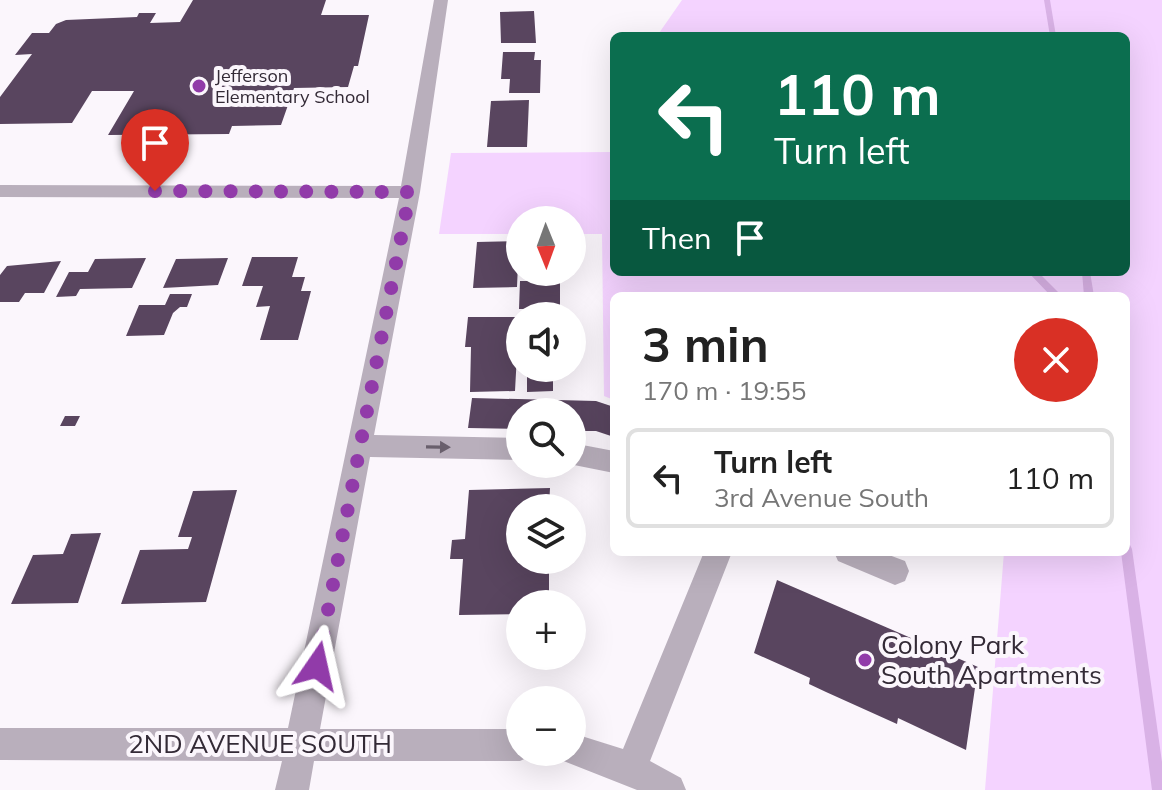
<!DOCTYPE html>
<meta charset="utf-8">
<style>
body{margin:0;font-family:Mulish,sans-serif;background:#f2f2f2;color:#222;height:100vh;display:flex;flex-direction:column;font-size:30px;white-space:nowrap}
*{box-sizing:border-box;margin:0}
p{font-size:26px;color:#767676}
.icon{flex:none;width:44px;height:44px;fill:none;stroke:currentColor;stroke-width:2;stroke-linecap:round;stroke-linejoin:round}
.map{position:relative;flex:1;overflow:hidden}
.sheet{position:absolute;left:610px;top:292px;width:520px;height:264px;display:flex;flex-direction:column;background:#fff;border-radius:12px;box-shadow:0 8px 32px #0002}
.sheet>*{flex:none}
.banner{position:absolute;left:610px;top:32px;width:520px;height:244px;border-radius:12px;box-shadow:0 8px 32px #0002;background:#0b6e4f;color:#fff;overflow:hidden}
.needle{width:52px;rotate:179deg}
.tools{position:absolute;left:506px;top:206px;display:grid;gap:16px}
.tools a{display:grid;place-items:center;width:80px;height:80px;border-radius:50%;background:#fff;box-shadow:0 8px 32px #0002;font-size:40px}
.pin{position:absolute;display:grid;place-items:center;width:68px;height:68px;color:#fff;margin:-82px -34px;border-radius:50% 50% 50% 0;rotate:-45deg;box-shadow:0 0 8px #0007}
.pin .icon{rotate:45deg}
.me{position:absolute;width:88px;margin:-44px;rotate:11deg;stroke-linejoin:round;filter:drop-shadow(0 0 6px #0008)}
.turn{display:flex;align-items:center;gap:28px;height:168px;padding:0 32px;font-size:36px}
.turn .icon{width:104px;height:104px;stroke-width:2.5}
.turn b{display:block;font-size:56px;line-height:68px}
.then{display:flex;align-items:center;height:76px;padding:0 32px;background:#0003;gap:16px;font-size:30px}
.round{display:grid;place-items:center;flex:none;width:84px;height:84px;border-radius:42px;background:#f2f2f2}
.headline{display:flex;align-items:center;justify-content:space-between;height:136px;padding:0 32px}
h1{font-size:48px;font-weight:700;line-height:60px}
ul{padding:0;list-style:none}
li{display:flex;align-items:center;gap:24px;height:100px;margin:0 16px 12px;padding:0 16px;border:4px solid #e0e0e0;border-radius:12px}
li div{flex:1}
li b{display:block;font-size:30px}
li em{font-style:normal}
.map>svg:first-child{display:block}
.green{fill:#f4d3ff}
.lines{fill:none;stroke-linecap:round;stroke-linejoin:round}
.stream{fill:#d9b2e6;fill-rule:evenodd}
.building{fill:#59455f}
.minor{fill:#b9afbc;fill-rule:evenodd}
.oneway{fill:#695f6c}
.route{stroke:#913ba9;stroke-width:14;stroke-dasharray:0 25.2}
.poi-dot{fill:#913ba9;stroke:#fbf6fc;stroke-width:3}
.labels{text-anchor:middle;stroke-width:8;stroke-linejoin:round;paint-order:stroke}
.far-poi-label{font-size:18px;fill:#332a36;stroke:#fbf6fc;text-anchor:start}
.near-poi-label{font-size:26px;fill:#332a36;stroke:#fbf6fc;text-anchor:start}
.near-street-label{font-size:26px;fill:#332a36;stroke:#fbf6fc}
</style>
<div class="map">
<svg width="1162" height="790" viewBox="0 0 1162 790">
<rect width="100%" height="100%" fill="#fbf6fc"/>
<path class="green" d="M682,0H1162V790H985L1004,552H1126V296H614V400L604,396L602,234H572V220H520V234H439L451,153L614,152V272H1126V36H657Z"/>
<g class="lines">
<path class="stream" d="M1044,0H1050L1056,36H1050Z
M1028,272H1038L1062,296H1051Z
M1082,272H1090L1094,296H1084Z
M1126,544L1130,545L1132,549L1162,762V790H1152L1121,552H1126Z"/>
</g>
<path class="building" d="M193,0H326L321,15H369L358,66H354L348,87L294,88L281,125L232,126L229,134L108,135L134,91H92L72,123L0,124V97L32,54L15,55L32,33H49L56,24L66,20L137,17L139,13H156L150,23L180,22Z
M534,11L536,43H501L500,12Z
M503,52H535L534,60H541L540,93H509L510,79H501Z
M529,100L527,147H487L491,101Z
M519,241L517,287L473,288L477,242Z
M252,257H298L292,277H305L301,291H311L298,340H260L270,306L256,307L263,286H242Z
M146,258L132,288L80,289L76,296L56,297L69,272H88L95,259Z
M228,258L218,285L163,288L176,259Z
M61,261L44,293H25L19,302H0V275L7,266Z
M520,281H560V309H519Z
M170,294H192L187,307H180L173,313L164,335L126,336L139,305H165Z
M468,317H519L515,391L470,392L471,347H465Z
M527,373H553V391L527,392Z
M472,398L596,401L614,407V437L596,431H572V412H520V429L468,428Z
M65,416H80L75,426H60Z
M550,488L549,508H520V560H549V604H520V614L459,615L463,559H450L452,540L465,539L469,490Z
M237,490L206,602L121,604L140,550L188,549L192,537H178L193,491Z
M101,533L78,603L11,604L33,555L63,554L71,534Z
M777,580L978,667L966,750L898,718L897,724L826,692L809,684L810,678L754,653Z"/>
<g class="lines">
<path class="minor" d="M434,0H448L420,192L374,435L520,438V460L370,457L320,729H520V752H533L531,756L520,761H314L309,790H275L282,761L0,760V728H288L399,198L0,197V185L401,186Z
M572,443L614,451V473L569,464H572Z
M704,552H732L650,761L681,778L686,790H637L561,760L557,752H572V733L623,749Z
M834,552H881L905,561L909,571L905,581L895,585L838,561Z"/>
</g>
<defs><path id="oneway-solid" d="M-6-.8H1V-3.2L6.5 0L1 3.2V.8H-6Z" transform="scale(2)"/></defs>
<use class="oneway" href="#oneway-solid" transform="translate(438 447) rotate(1)"/>
<g class="lines">
<path class="route" d="M155,191L410,192L317,666"/>
</g>
<g class="poi-dot">
<circle cx="199" cy="86" r="8"/>
<circle cx="865" cy="660" r="8"/>
</g>
<g class="labels">
<g class="far-poi-label">
<text x="215" y="82">Jefferson<tspan x="215" dy="21">Elementary School</tspan></text>
</g>
<g class="near-poi-label">
<text x="881" y="654">Colony Park<tspan x="881" dy="30">South Apartments</tspan></text>
</g>
<g class="near-street-label">
<text x="260" y="753">2ND AVENUE SOUTH</text>
</g>
</g>
</svg>
<div class="tools">
<a><svg class="needle" viewBox="-14 -14 28 28"><path d="M0-13l5 13h-10z" fill="#e53935"/><path d="M0 13l5-13h-10z" fill="#767676"/></svg></a>
<a><svg class="icon" aria-label="sound" viewBox="0 0 24 24"><path d="M4 9h4l5-4v14l-5-4H4zM17 9q2 3 0 6"/></svg></a>
<a><svg class="icon" aria-label="search" viewBox="0 0 24 24"><circle cx="10" cy="10" r="6"/><path d="M15 15l6 6"/></svg></a>
<a><svg class="icon" aria-label="layers" viewBox="0 0 24 24"><path d="M12 4l9 5-9 5-9-5zM3 14l9 5 9-5"/></svg></a>
<a>+</a>
<a>−</a>
</div>
<div class="pin" style="left:155px;top:191px;background:#d93025"><svg class="icon" aria-label="arrive" viewBox="0 0 24 24"><path d="M6 21V4h12l-3 4 3 4H6"/></svg></div>
<svg class="me" style="left:317px;top:666px" viewBox="-20 -20 40 40"><path d="M0-17L14 15 0 8-14 15z" fill="#913ba9" stroke="#fff" stroke-width="4"/></svg>
<div class="banner">
<div class="turn"><svg class="icon" aria-label="left" viewBox="0 0 24 24"><path d="M17 20v-9H6M10 6l-5 5 5 5"/></svg><div><b>110 m</b>Turn left</div></div>
<div class="then">Then<svg class="icon" aria-label="arrive" viewBox="0 0 24 24"><path d="M6 21V4h12l-3 4 3 4H6"/></svg></div>
</div>
<section class="sheet">
<div class="headline"><div><h1>3 min</h1><p>170 m · 19:55</p></div><a class="round" style="background:#d93025;color:#fff"><svg class="icon" aria-label="close" viewBox="0 0 24 24"><path d="M6 6l12 12M18 6L6 18"/></svg></a></div>
<ul>
<li><svg class="icon" aria-label="left" viewBox="0 0 24 24"><path d="M17 20v-9H6M10 6l-5 5 5 5"/></svg><div><b>Turn left</b><p>3rd Avenue South</p></div><em>110 m</em></li>
</ul>
</section>
</div>
